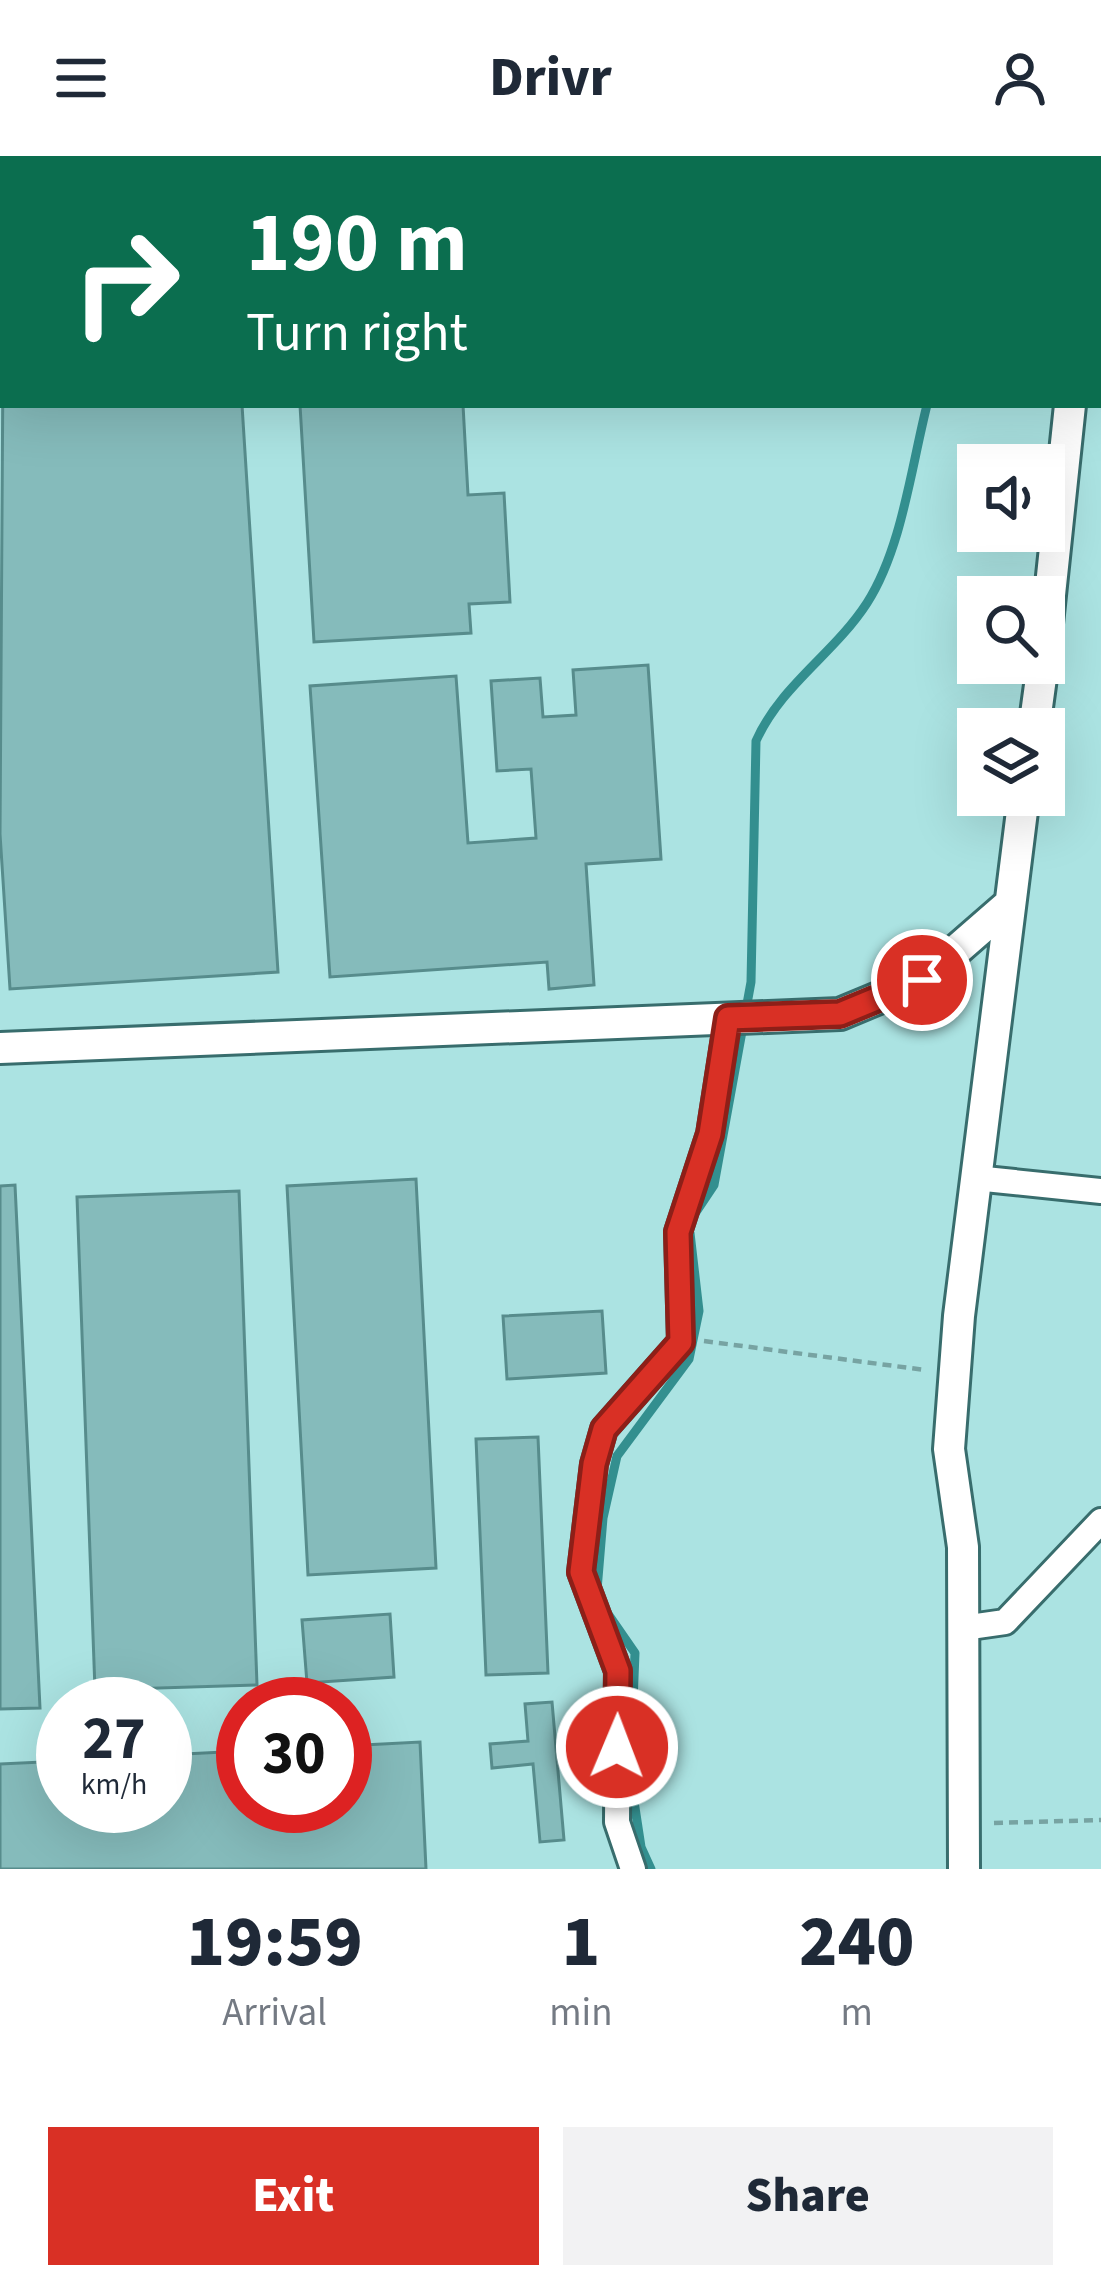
<!DOCTYPE html>
<style>
body{margin:0;font-family:"Source Sans 3",sans-serif;background:#f2f2f3;color:#1f2937;height:100vh;display:flex;flex-direction:column;font-size:45px;white-space:nowrap}
*{box-sizing:border-box;margin:0}
p{font-size:39px;color:#747a83}
.icon{flex:none;width:66px;height:66px;fill:none;stroke:currentColor;stroke-width:2;stroke-linecap:round;stroke-linejoin:round}
.map{position:relative;height:1713px;overflow:hidden}
.sheet{display:flex;flex-direction:column;background:#fff;flex:1}
.sheet>*{flex:none}
.guide{position:absolute;left:0px;top:0px;width:1101px;height:252px;box-shadow:0 12px 48px #0002;background:#0b6e4f;color:#fff;overflow:hidden}
.fabs{position:absolute;left:957px;top:288px;display:grid;gap:24px}
.fabs a{display:grid;place-items:center;width:108px;height:108px;border-radius:0px;background:#fff;box-shadow:0 12px 48px #0002;font-size:60px}
.speed{position:absolute;left:36px;top:1521px;display:flex;gap:24px;font-size:60px;font-weight:700;text-align:center}
.speed>*{display:grid;place-content:center;width:156px;height:156px;border-radius:50%;background:#fff;box-shadow:0 12px 48px #0002;line-height:1}
.speed small{font-size:30px;font-weight:400}
.speed .limit{border:18px solid #d22;background:#fff;color:#111}
.pin{position:absolute;display:grid;place-items:center;width:102px;height:102px;color:#fff;margin:-51px;border:6px solid #fff;border-radius:50%;box-shadow:0 3px 12px #0007}
.me{position:absolute;width:132px;margin:-66px;rotate:1deg;stroke-linejoin:round;filter:drop-shadow(0 0 9px #0008)}
.turn{display:flex;align-items:center;gap:42px;height:252px;padding:0 48px;font-size:54px}
.turn .icon{width:156px;height:156px;stroke-width:2.5}
.turn b{display:block;font-size:84px;line-height:102px}
.eta{display:flex;justify-content:space-evenly;align-items:center;height:204px;text-align:center}
.eta b{font-size:72px;font-weight:800;line-height:84px}
.button{display:flex;gap:24px;margin-top:auto;padding:24px 48px}
.button a{flex:1;height:138px;border-radius:0px;background:#d93025;color:#fff;font-size:48px;font-weight:800;line-height:138px;text-align:center}
.button a+a{background:#f2f2f3;color:#1f2937}
header{display:flex;justify-content:space-between;align-items:center;height:156px;padding:0 48px;background:#fff;font-size:54px;font-weight:800}
.map>svg:first-child{display:block}
.lines{fill:none;stroke-linecap:round;stroke-linejoin:round}
.stream{stroke:#338f8f;stroke-width:9}
.building{fill:#85bbbb;stroke:#578c8c;stroke-width:3}
.minor-casing{stroke:#386d6d;stroke-width:30}
.tertiary-casing{stroke:#386d6d;stroke-width:36}
.path{stroke:#77a3a2;stroke-width:4.5;stroke-dasharray:9 6;stroke-linecap:butt}
.minor{stroke:#fff;stroke-width:24}
.tertiary{stroke:#fff;stroke-width:30}
.route-casing{stroke:#8d1f18;stroke-width:30}
.route{stroke:#d93025;stroke-width:21}
</style>
<header><svg class="icon" aria-label="menu" viewBox="0 0 24 24"><path d="M4 6h16M4 12h16M4 18h16"/></svg>Drivr<svg class="icon" aria-label="person" viewBox="0 0 24 24"><circle cx="12" cy="8" r="4"/><path d="M4 21q1-7 8-7t8 7"/></svg></header>
<div class="map">
<svg width="1101" height="1713" viewBox="0 0 1101 1713">
<rect width="100%" height="100%" fill="#abe3e2"/>
<g class="lines">
<path class="stream" d="M958,3V0
M696,1056L714,1029L751,826L756,585C781,529 834,498 867,447C902,392 911,312 927,249
M597,1434L603,1362L617,1300L689,1203L699,1155L690,1077
M606,1455L635,1497L630,1619L641,1691L651,1713"/>
</g>
<path class="building" d="M3,200V249H242L278,816L10,833L0,678Z
M300,249H463L468,339L504,337L510,446L469,448L471,477L314,486Z
M648,509L661,703L586,708L594,829L549,833L547,806L330,821L310,530L456,520L468,687L536,682L531,613L497,615L491,525L540,522L543,561L576,559L573,514Z
M416,1023L436,1412L308,1419L287,1030Z
M15,1029L40,1552L0,1553V1030Z
M239,1035L257,1529L95,1534L77,1041Z
M602,1155L606,1217L507,1223L503,1160Z
M538,1281L548,1517L486,1519L476,1283Z
M390,1458L394,1521L307,1527L302,1464Z
M552,1546L564,1684L540,1686L533,1608L492,1612L490,1588L528,1585L525,1548Z
M420,1586L426,1713H0V1608L63,1605V1650H165V1599L243,1595V1650H345V1590Z"/>
<g class="lines">
<defs>
<path id="minor" d="M975,1022L1101,1035
M963,1472L1005,1466L1101,1365
M633,1713L617,1666L618,1515L581,1416L594,1308L604,1273L681,1186L678,1076L710,978L728,863"/>
<path id="tertiary" d="M1098,46L1101,35
M1044,496L1070,249
M1034,573L1043,507
M0,892L840,858L922,824L1007,750
M964,1713L963,1391L949,1293L959,1160L1024,639"/>
</defs>
<use href="#minor" class="minor-casing"/>
<use href="#tertiary" class="tertiary-casing"/>
<path class="path" d="M704,1185L925,1214
M994,1667L1101,1664"/>
<use href="#minor" class="minor"/>
<use href="#tertiary" class="tertiary"/>
</g>
<g class="lines">
<defs>
<path id="route" d="M617,1591L618,1515L581,1416L594,1308L604,1273L681,1186L678,1076L710,978L728,862L840,858L922,824"/>
</defs>
<use href="#route" class="route-casing"/>
<use href="#route" class="route"/>
</g>
</svg>
<div class="fabs">
<a><svg class="icon" aria-label="sound" viewBox="0 0 24 24"><path d="M4 9h4l5-4v14l-5-4H4zM17 9q2 3 0 6"/></svg></a>
<a><svg class="icon" aria-label="search" viewBox="0 0 24 24"><circle cx="10" cy="10" r="6"/><path d="M15 15l6 6"/></svg></a>
<a><svg class="icon" aria-label="layers" viewBox="0 0 24 24"><path d="M12 4l9 5-9 5-9-5zM3 14l9 5 9-5"/></svg></a>
</div>
<div class="speed"><div>27<small>km/h</small></div><div class="limit">30</div></div>
<div class="pin" style="left:922px;top:824px;background:#d93025"><svg class="icon" aria-label="arrive" viewBox="0 0 24 24"><path d="M6 21V4h12l-3 4 3 4H6"/></svg></div>
<svg class="me" style="left:617px;top:1591px" viewBox="-20 -20 40 40"><circle r="17" fill="#d93025" stroke="#fff" stroke-width="3"/><path d="M0-11L8 9 0 5-8 9z" fill="#fff"/></svg>
<div class="guide">
<div class="turn"><svg class="icon" aria-label="right" viewBox="0 0 24 24"><path d="M7 20v-9h11M14 6l5 5-5 5"/></svg><div><b>190 m</b>Turn right</div></div>
</div>
</div>
<section class="sheet">
<div class="eta">
<div><b>19:59</b><p>Arrival</p></div>
<div><b>1</b><p>min</p></div>
<div><b>240</b><p>m</p></div>
</div>
<div class="button"><a>Exit</a><a>Share</a></div>
</section>
